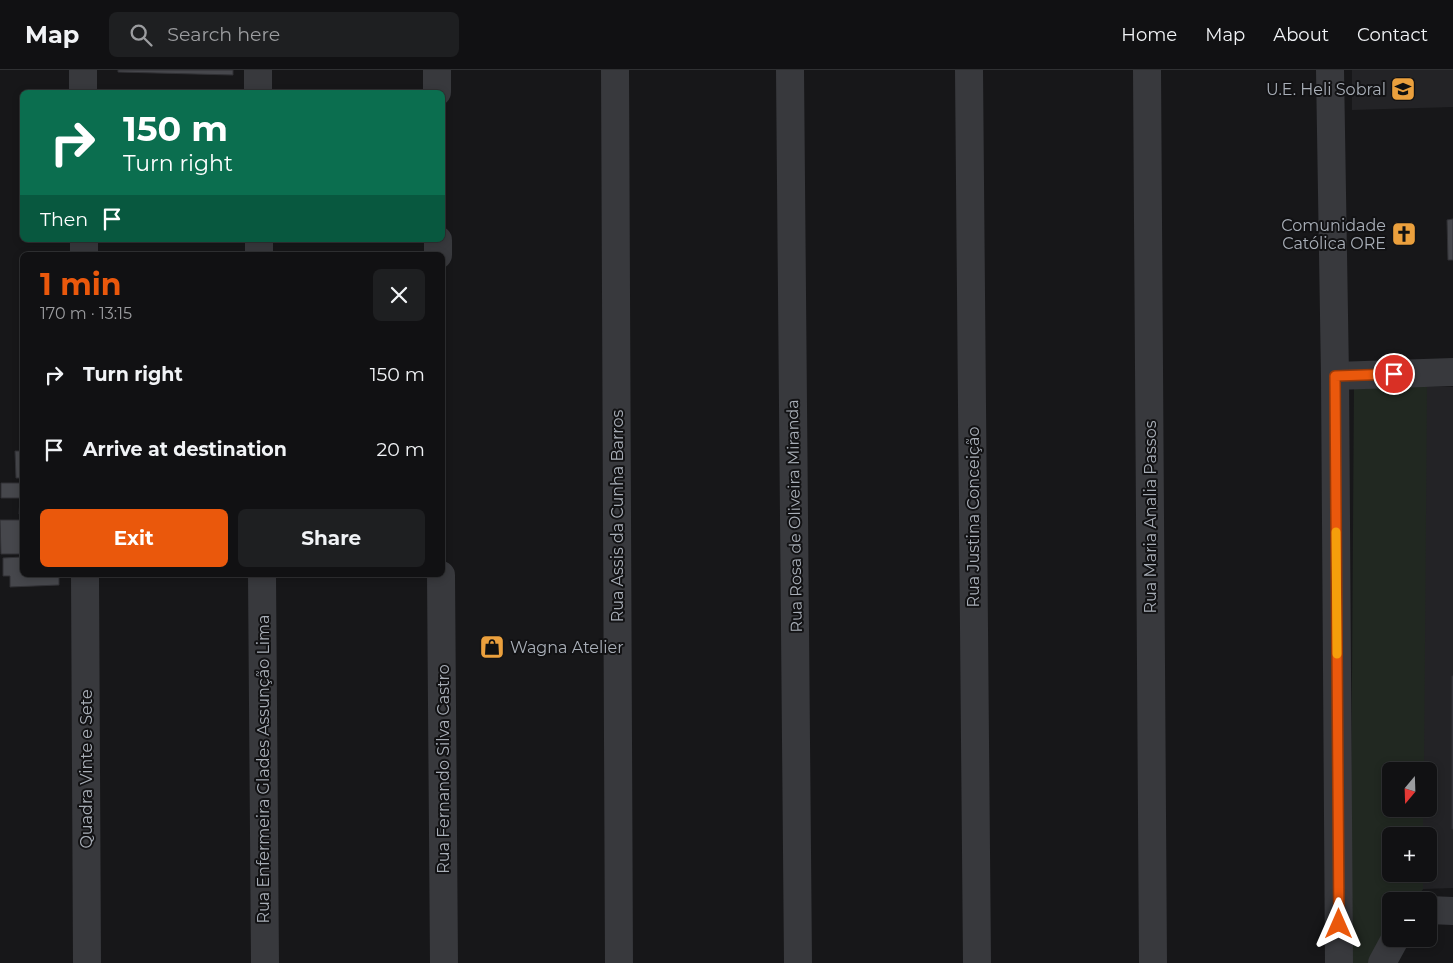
<!DOCTYPE html>
<meta charset="utf-8">
<style>
body{margin:0;font-family:Montserrat,sans-serif;background:#1e1f21;color:#f1f3f6;height:100vh;display:flex;flex-direction:column;font-size:19px;white-space:nowrap}
*{box-sizing:border-box;margin:0}
p{font-size:16px;color:#9c9da0}
.icon{flex:none;width:28px;height:28px;fill:none;stroke:currentColor;stroke-width:2;stroke-linecap:round;stroke-linejoin:round}
.map{position:relative;flex:1;overflow:hidden}
.panel{position:absolute;left:20px;top:182px;width:425px;height:325px;display:flex;flex-direction:column;background:#111113;border-radius:8px;box-shadow:0 2px 8px #0003,0 0 0 1px #303133}
.panel>*{flex:none}
.banner{position:absolute;left:20px;top:20px;width:425px;height:152px;border-radius:8px;box-shadow:0 2px 8px #0003,0 0 0 1px #303133;background:#0b6e4f;color:#fff;overflow:hidden}
.needle{width:32px;rotate:199deg}
.fabs{position:absolute;left:1382px;top:692px;display:grid;gap:10px}
.fabs a{display:grid;place-items:center;width:55px;height:55px;border-radius:8px;background:#111113;box-shadow:0 2px 8px #0003,0 0 0 1px #303133;font-size:25px}
.pin{position:absolute;display:grid;place-items:center;width:42px;height:42px;color:#fff;margin:-21px;border:2px solid #fff;border-radius:50%;box-shadow:0 1px 5px #0007}
.me{position:absolute;width:55px;margin:-28px;rotate:0deg;stroke-linejoin:round;filter:drop-shadow(0 0 4px #0008)}
.turn{display:flex;align-items:center;gap:18px;height:105px;padding:0 20px;font-size:22px}
.turn .icon{width:65px;height:65px;stroke-width:2.5}
.turn b{display:block;font-size:35px;line-height:42px}
.then{display:flex;align-items:center;height:48px;padding:0 20px;background:#0003;gap:10px;font-size:19px}
.round{display:grid;place-items:center;flex:none;width:52px;height:52px;border-radius:8px;background:#1e1f21}
.summary{display:flex;align-items:center;justify-content:space-between;height:85px;padding:0 20px}
h1{font-size:30px;font-weight:700;line-height:38px;color:#ea580c}
.cta{display:flex;gap:10px;margin-top:auto;padding:10px 20px}
.cta a{flex:1;height:58px;border-radius:8px;background:#ea580c;color:#fff;font-size:20px;font-weight:700;line-height:58px;text-align:center}
.cta a+a{background:#1e1f21;color:#f1f3f6}
ul{padding:0;list-style:none}
li{display:flex;align-items:center;gap:15px;height:75px;padding:0 20px}
li div{flex:1}
li b{display:block;font-size:19px}
li em{font-style:normal}
header{display:flex;align-items:center;gap:30px;box-sizing:border-box;height:70px;padding:0 25px;background:#111113;border-bottom:1px solid #303133}
header strong{font-size:24px}
nav{display:flex;gap:28px;margin-inline-start:auto;font-size:18px}
.search{width:350px;height:45px;background:#1e1f21;display:flex;align-items:center;gap:12px;box-sizing:border-box;padding:0 18px;border-radius:8px;color:#9c9da0;font-size:19px}
.map>svg:first-child{display:block}
.built{fill:#232326;fill-rule:evenodd}
.green{fill:#212821}
.building{fill:#46474c;stroke:#313135}
.lines{fill:none;stroke-linecap:round;stroke-linejoin:round}
.minor{stroke:#38393d;stroke-width:28}
.tertiary{stroke:#38393d;stroke-width:28}
.route-casing{stroke:#983908;stroke-width:12}
.route{stroke:#ea580c;stroke-width:9}
.slow{stroke:#f59e0b;stroke-width:9}
.labels{text-anchor:middle;stroke-width:4;stroke-linejoin:round;paint-order:stroke}
.poi-label{font-size:16px;fill:#a9afb8;stroke:#121214;text-anchor:end}
.street-label{font-size:16px;fill:#a9afb8;stroke:#121214}
</style>
<header>
<strong>Map</strong>
<div class="search"><svg class="icon" aria-label="search" viewBox="0 0 24 24"><circle cx="10" cy="10" r="6"/><path d="M15 15l6 6"/></svg>Search here</div>
<nav><a>Home</a><a>Map</a><a>About</a><a>Contact</a></nav>
</header>
<div class="map">
<svg width="1453" height="893" viewBox="0 0 1453 893">
<rect width="100%" height="100%" fill="#171719"/>
<path class="built" d="M1352,0H1453V37L1352,40Z
M1354,316L1453,317V818L1423,819L1413,831H1391L1368,893ZM1391,701H1429V739H1391ZM1391,766H1429V804H1391Z"/>
<path class="green" d="M1354,316H1427L1424,701H1391V739H1423V766H1391V804H1423V819L1413,831H1391V862L1368,893H1350Z"/>
<path class="building" d="M118,0H233V5L118,2Z
M1453,149V190H1448L1447,150Z
M15,381H22V408H16Z
M1,413H22V444H19L20,428H1Z
M0,450H22V484H1Z
M22,487V505H59V515L10,517V506H3V488Z
M1452,606H1453V759H1452Z"/>
<g class="lines">
<path class="minor" d="M83,0V22
M258,0V22
M437,0V22
M615,0L619,893
M790,0L798,893
M969,0L977,893
M1147,0L1153,893
M84,170V185
M259,170V185
M438,170V185
M1335,306L1453,302
M85,505L87,893
M262,505L265,893
M441,505L444,893
M1429,840L1453,841
M1382,893L1395,869"/>
<path class="tertiary" d="M1330,0L1335,306L1339,893"/>
</g>
<g class="lines">
<defs>
<path id="route" d="M1339,854L1335,306L1394,304"/>
</defs>
<use href="#route" class="route-casing"/>
<use href="#route" class="route"/>
<path class="slow" d="M1336,462L1337,584"/>
</g>
<defs>
<symbol id="school-square" viewBox="-11 -11 22 22"><rect x="-9" y="-9" width="18" height="18" rx="4" fill="#eba03d" stroke="#121214"/><path d="M0-5L7-2L0 1L-7-2ZM-4 1L0 2.5L4 1V4Q0 6-4 4Z" fill="#111"/></symbol>
<symbol id="church-square" viewBox="-11 -11 22 22"><rect x="-9" y="-9" width="18" height="18" rx="4" fill="#eba03d" stroke="#121214"/><path d="M-1.2-6h2.4v3.5h3.3v2.4h-3.3V6h-2.4V-.1h-3.3v-2.4h3.3Z" fill="#111"/></symbol>
<symbol id="shop-square" viewBox="-11 -11 22 22"><rect x="-9" y="-9" width="18" height="18" rx="4" fill="#eba03d" stroke="#121214"/><path d="M-5-2.5h2.3a2.7 3.5 0 0 1 5.4 0H5L5.5 6h-11ZM-1.5-2.5h3a1.5 2.3 0 0 0-3 0Z" fill="#111"/></symbol>
</defs>
<g fill-rule="evenodd">
<use href="#school-square" x="1389" y="5" width="28" height="28"/>
<use href="#church-square" x="1390" y="150" width="28" height="28"/>
<use href="#shop-square" x="478" y="563" width="28" height="28"/>
</g>
<g class="labels">
<g class="poi-label">
<text x="1386" y="25">U.E. Heli Sobral</text>
<text x="1386" y="161">Comunidade<tspan x="1386" dy="18">Católica ORE</tspan></text>
<text x="510" y="583" text-anchor="start">Wagna Atelier</text>
</g>
<g class="street-label">
<text transform="translate(617 446) rotate(-90)" y="6">Rua Assis da Cunha Barros</text>
<text transform="translate(794 446) rotate(-91)" y="6">Rua Rosa de Oliveira Miranda</text>
<text transform="translate(973 447) rotate(-90)" y="6">Rua Justina Conceição</text>
<text transform="translate(1150 447) rotate(-90)" y="6">Rua Maria Analia Passos</text>
<text transform="translate(86 699) rotate(-90)" y="6">Quadra Vinte e Sete</text>
<text transform="translate(263 699) rotate(-90)" y="6">Rua Enfermeira Glades Assunção Lima</text>
<text transform="translate(443 699) rotate(-90)" y="6">Rua Fernando Silva Castro</text>
</g>
</g>
</svg>
<div class="fabs">
<a><svg class="needle" viewBox="-14 -14 28 28"><path d="M0-13l5 13h-10z" fill="#e53935"/><path d="M0 13l5-13h-10z" fill="#9c9da0"/></svg></a>
<a>+</a>
<a>−</a>
</div>
<div class="pin" style="left:1394px;top:304px;background:#d93025"><svg class="icon" aria-label="arrive" viewBox="0 0 24 24"><path d="M6 21V4h12l-3 4 3 4H6"/></svg></div>
<svg class="me" style="left:1339px;top:854px" viewBox="-20 -20 40 40"><path d="M0-17L14 15 0 8-14 15z" fill="#ea580c" stroke="#fff" stroke-width="4"/></svg>
<div class="banner">
<div class="turn"><svg class="icon" aria-label="right" viewBox="0 0 24 24"><path d="M7 20v-9h11M14 6l5 5-5 5"/></svg><div><b>150 m</b>Turn right</div></div>
<div class="then">Then<svg class="icon" aria-label="arrive" viewBox="0 0 24 24"><path d="M6 21V4h12l-3 4 3 4H6"/></svg></div>
</div>
<section class="panel">
<div class="summary"><div><h1>1 min</h1><p>170 m · 13:15</p></div><a class="round"><svg class="icon" aria-label="close" viewBox="0 0 24 24"><path d="M6 6l12 12M18 6L6 18"/></svg></a></div>
<ul>
<li><svg class="icon" aria-label="right" viewBox="0 0 24 24"><path d="M7 20v-9h11M14 6l5 5-5 5"/></svg><div><b>Turn right</b></div><em>150 m</em></li>
<li><svg class="icon" aria-label="arrive" viewBox="0 0 24 24"><path d="M6 21V4h12l-3 4 3 4H6"/></svg><div><b>Arrive at destination</b></div><em>20 m</em></li>
</ul>
<div class="cta"><a>Exit</a><a>Share</a></div>
</section>
</div>
